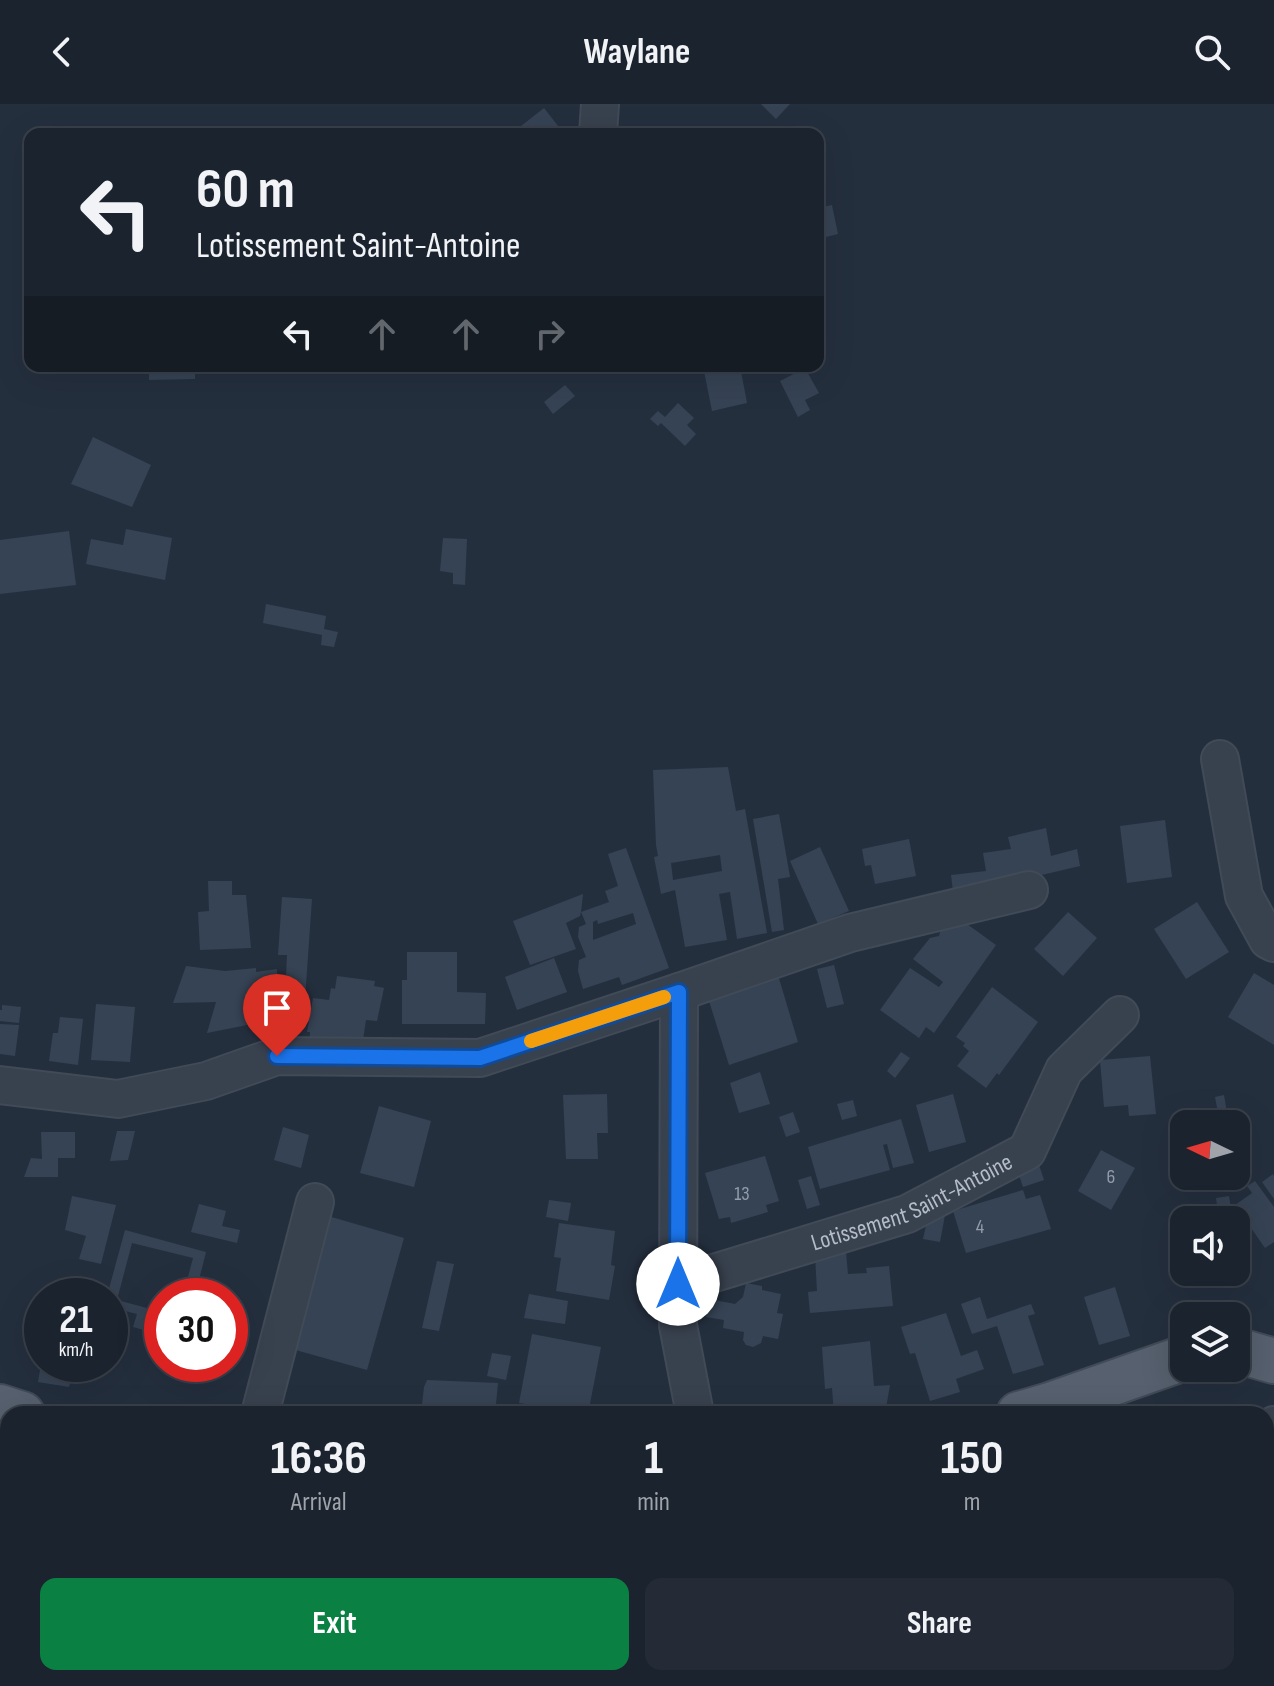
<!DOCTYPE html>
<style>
body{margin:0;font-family:"Sofia Sans Condensed",sans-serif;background:#242b36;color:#f1f3f6;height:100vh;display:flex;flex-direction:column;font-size:30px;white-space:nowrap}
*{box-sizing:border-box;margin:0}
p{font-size:26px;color:#a0a4aa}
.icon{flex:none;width:44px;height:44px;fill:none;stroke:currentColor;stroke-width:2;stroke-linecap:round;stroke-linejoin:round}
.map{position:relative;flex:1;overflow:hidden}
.sheet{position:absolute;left:0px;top:1302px;width:1274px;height:280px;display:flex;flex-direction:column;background:#1b232e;border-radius:24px 24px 0 0;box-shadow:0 8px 32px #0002,0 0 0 2px #39404a}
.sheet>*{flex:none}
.guide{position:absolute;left:24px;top:24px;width:800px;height:244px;border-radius:16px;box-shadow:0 8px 32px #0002,0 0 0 2px #39404a;background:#1b232e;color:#f1f3f6;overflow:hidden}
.needle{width:52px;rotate:275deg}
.controls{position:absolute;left:1170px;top:1006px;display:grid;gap:16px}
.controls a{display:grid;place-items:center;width:80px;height:80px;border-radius:16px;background:#1b232e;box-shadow:0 8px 32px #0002,0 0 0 2px #39404a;font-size:40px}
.speed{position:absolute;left:24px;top:1174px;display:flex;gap:16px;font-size:40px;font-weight:700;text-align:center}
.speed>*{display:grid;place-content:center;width:104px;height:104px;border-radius:50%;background:#1b232e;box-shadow:0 8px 32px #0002,0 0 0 2px #39404a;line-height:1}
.speed small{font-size:20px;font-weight:400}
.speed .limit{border:12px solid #d22;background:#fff;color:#111}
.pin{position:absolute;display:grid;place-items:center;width:68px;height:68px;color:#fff;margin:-82px -34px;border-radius:50% 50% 50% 0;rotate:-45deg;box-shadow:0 0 8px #0007}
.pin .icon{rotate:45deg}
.me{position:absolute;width:88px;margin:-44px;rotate:0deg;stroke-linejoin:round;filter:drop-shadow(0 0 6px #0008)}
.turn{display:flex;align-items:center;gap:28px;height:168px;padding:0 40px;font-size:36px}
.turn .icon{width:104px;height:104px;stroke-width:2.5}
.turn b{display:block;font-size:56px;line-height:68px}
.lanes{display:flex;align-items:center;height:76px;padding:0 40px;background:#0003;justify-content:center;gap:40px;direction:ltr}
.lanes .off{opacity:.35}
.eta{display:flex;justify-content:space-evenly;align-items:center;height:136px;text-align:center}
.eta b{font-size:48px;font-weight:700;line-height:56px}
.button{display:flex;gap:16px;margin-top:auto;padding:16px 40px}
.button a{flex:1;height:92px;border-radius:16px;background:#0b8043;color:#fff;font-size:32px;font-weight:700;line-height:92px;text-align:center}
.button a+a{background:#242b36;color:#f1f3f6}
header{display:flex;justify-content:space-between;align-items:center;height:104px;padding:0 40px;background:#1b232e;font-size:36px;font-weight:700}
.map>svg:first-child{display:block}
.water{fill:#17263c}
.building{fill:#364354;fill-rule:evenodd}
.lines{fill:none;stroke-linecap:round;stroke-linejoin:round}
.minor-casing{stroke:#414a57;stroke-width:40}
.major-casing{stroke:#414a57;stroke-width:48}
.minor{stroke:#38414e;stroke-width:36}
.major{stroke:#56606e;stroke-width:44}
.route-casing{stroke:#114b97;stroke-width:20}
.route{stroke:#1a73e8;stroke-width:14}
.slow{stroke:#f59e0b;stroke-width:14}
.labels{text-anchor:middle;stroke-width:8;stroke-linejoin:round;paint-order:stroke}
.number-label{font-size:20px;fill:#929caa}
.street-label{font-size:24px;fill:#b4bcc9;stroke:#1d2633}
</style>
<header><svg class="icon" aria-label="back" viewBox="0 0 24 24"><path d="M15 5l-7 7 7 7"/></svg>Waylane<svg class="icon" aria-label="search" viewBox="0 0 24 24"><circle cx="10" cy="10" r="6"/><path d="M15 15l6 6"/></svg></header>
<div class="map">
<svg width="1274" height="1582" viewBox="0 0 1274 1582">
<rect width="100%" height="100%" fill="#242f3e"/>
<path class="water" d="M1274,1527V1582H1214L1223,1574H1266V1535Z"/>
<path class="building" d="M761,0H790L776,15Z
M544,4L562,27L558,30H528L521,22Z
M832,101L838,130L826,133V142L818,144V104Z
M149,262H195V275L149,276Z
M703,262H740L747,299L712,307Z
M805,264L819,289L805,296L810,306L798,313L780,277Z
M565,281L575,292L553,310L544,298Z
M678,299L694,314L687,321L696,330L685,342L661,319L658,322L650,315L658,307L665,313Z
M93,333L151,361L132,403L71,380Z
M126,425L172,434L165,476L86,460L91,435L123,441Z
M69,427L76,481L0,490V436Z
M443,434L467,435L465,481L453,480V469L440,467Z
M266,500L326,512L324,525L338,528L334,543L321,541L322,531L263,519Z
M728,663L736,707L745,705L767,829L737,835L730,788L719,790L727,836L685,843L675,786L661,790L654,753L658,752L656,741L653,666ZM720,751L722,767L673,776L671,759Z
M779,710L790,773L778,775L784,826L772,828L753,715Z
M1165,716L1172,773L1127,779L1120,722Z
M1046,724L1051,752L1077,745L1080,762L1016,777L953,787L951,771L986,767L983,749L1011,745L1008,733Z
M909,735L916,772L875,780L871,761L865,762L862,745Z
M820,743L849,807L818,820L790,757Z
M626,744L669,864L622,881L619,873L583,885L578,867L579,856L586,853L578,833L579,823L586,820L581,808L580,812L566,819L576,845L530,861L513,817L583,790L581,808L609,798L605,787L618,782L608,750ZM633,809L636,820L593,836V818L597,816L598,820Z
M208,777H232V791H246L251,844L200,846L198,808L209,807Z
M282,793L312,795L305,895L285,893L287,851H278Z
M1197,798L1229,848L1186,875L1154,825Z
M1068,808L1097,834L1063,872L1034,845Z
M967,820L996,841L934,929L926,923L919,934L880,906L910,864L939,883L943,878L913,855L930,834L939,832L941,825Z
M407,848H457V888L486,889L485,920H402V876H407Z
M554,854L567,888L517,906L505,873Z
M834,861L844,900L827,904L817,865Z
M186,862L225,867L256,864V868L277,865V888L262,891L268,917L207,929L216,898L173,899Z
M1254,869L1274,881V941L1228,913Z
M778,871L798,938L729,961L709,897Z
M337,872L375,877L374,882L384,884L377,917L366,916L361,949L309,941L310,928H307L313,894L329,896L331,884L335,885Z
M992,883L1038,918L999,971L997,969L986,984L957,962L969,947L963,942L965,939L956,933Z
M96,900L135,903L130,958L91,956Z
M2,901L21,903L19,919L0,917V906H2Z
M60,913L83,915L78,961L49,957L53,929H58Z
M0,920L19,921L15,952L0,950Z
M901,948L910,954L895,974L887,967Z
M1150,952L1156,1010L1129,1012L1128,1001L1104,1003L1100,956Z
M760,968L770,1000L739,1009L730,979Z
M607,990L608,1029H597L598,1055H566L563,991Z
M953,990L966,1038L929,1048L916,1001Z
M1224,991L1229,1020H1220L1215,993Z
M853,996L857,1012L842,1016L837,1000Z
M379,1002L431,1017L414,1083L360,1069Z
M793,1008L800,1028L786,1033L779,1013Z
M901,1015L914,1059L893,1064L887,1040L883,1041L890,1066L820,1085L808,1043Z
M283,1023L309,1031L301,1064L274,1056Z
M117,1027H135L128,1056L110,1057Z
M41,1028H75V1054H58V1073H24L31,1054L42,1055Z
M1101,1046L1135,1064L1111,1106L1078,1087Z
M1035,1049L1044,1076L1023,1083L1014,1056Z
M765,1052L779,1097L766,1101L768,1108L731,1119L730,1113L719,1115L705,1069Z
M1273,1070L1274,1072V1095L1262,1078Z
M811,1072L820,1101L807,1105L798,1076Z
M1255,1077L1274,1103V1138L1265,1144L1235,1101L1252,1089L1247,1082Z
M1023,1086L1026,1095L1040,1091L1051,1125L966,1149L953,1107Z
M72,1092L116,1101L101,1160L79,1155L86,1132L65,1126Z
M1229,1092L1233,1116H1219L1216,1094Z
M549,1096L571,1099L568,1117L546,1113Z
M199,1100L226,1107L222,1122L240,1126L237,1139L191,1128Z
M929,1108L945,1111L940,1138L923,1135Z
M328,1112L404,1134L367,1266L292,1245Z
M559,1119L615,1127L611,1161L615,1162L609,1196L556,1187L561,1154L554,1153Z
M125,1126L206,1148L195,1192H183L193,1154L132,1139L117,1196L162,1208V1218L154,1216L151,1228L133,1223L137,1210L110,1203V1192H107Z
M1236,1134L1248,1139L1236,1163Z
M846,1148L848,1170L867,1169L866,1164L889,1162L893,1202L810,1209L808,1188L817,1187L815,1151Z
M437,1157L454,1160L439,1227L422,1224Z
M746,1179L762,1182V1186L781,1190L777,1209L783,1210L778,1235L763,1232L761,1239L753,1243L746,1241L743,1236L744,1228L723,1224L724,1216L706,1213L709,1195L735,1200L743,1193Z
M1115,1183L1130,1232L1099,1241L1084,1193Z
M529,1190L568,1197L565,1220L524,1214Z
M980,1193L987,1215L1031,1200L1035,1210L1028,1212L1044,1261L1013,1270L997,1222L972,1230L961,1200Z
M946,1209L961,1252L977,1246L984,1265L956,1275L960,1288L930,1297L915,1249L910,1250L901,1223Z
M532,1230L601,1243L588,1310L519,1299Z
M870,1237L874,1282L890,1281L885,1310H834L832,1284L825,1285L822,1243Z
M492,1249L511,1252L506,1276L487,1272Z
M41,1260H75L69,1283L38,1278Z
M427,1276L498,1279L495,1310H421L424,1283Z
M0,1377L8,1379V1428L0,1425Z
M0,1464L8,1466V1518L0,1517Z
M31,1574H74V1575L42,1582H33Z
M891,1574H955L951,1582H891L888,1580Z"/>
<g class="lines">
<defs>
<g id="minor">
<path d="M598,30L600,0"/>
<path d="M1220,655L1244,792L1268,836L1274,839"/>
<path d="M679,888L678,1221L695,1310"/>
<path d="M0,981L118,995L206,977L277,952L480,954L679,888L850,829L1029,786"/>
<path id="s1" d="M678,1180L907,1110L1027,1047L1064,966L1120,911"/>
<path d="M260,1310L315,1098"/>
<path d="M1266,1331L1274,1321"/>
<path d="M1023,1582L1029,1574"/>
</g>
<path id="major" d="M1236,1246L1274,1257
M0,1303L22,1310
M1019,1310L1050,1301L1184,1254"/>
</defs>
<use href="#minor" class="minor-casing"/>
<use href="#major" class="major-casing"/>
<use href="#minor" class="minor"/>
<use href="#major" class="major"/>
</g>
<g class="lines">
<defs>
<path id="route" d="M277,952L480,954L679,888L678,1180"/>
</defs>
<use href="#route" class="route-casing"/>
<use href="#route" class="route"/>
<path class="slow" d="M531,937L664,893"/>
</g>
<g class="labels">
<g class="number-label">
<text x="1111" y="1079">6</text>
<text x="742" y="1096">13</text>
<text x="980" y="1129">4</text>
</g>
<g class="street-label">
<text dy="8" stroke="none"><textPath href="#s1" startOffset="248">Lotissement Saint-Antoine</textPath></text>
</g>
</g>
</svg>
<div class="controls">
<a><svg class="needle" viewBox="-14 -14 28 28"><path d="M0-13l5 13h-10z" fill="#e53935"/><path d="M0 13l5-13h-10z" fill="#a0a4aa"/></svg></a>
<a><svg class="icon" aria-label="sound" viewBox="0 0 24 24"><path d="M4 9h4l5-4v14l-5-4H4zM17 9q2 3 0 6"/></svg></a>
<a><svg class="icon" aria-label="layers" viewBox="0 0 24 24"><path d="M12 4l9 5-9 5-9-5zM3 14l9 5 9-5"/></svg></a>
</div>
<div class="speed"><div>21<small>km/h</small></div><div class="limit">30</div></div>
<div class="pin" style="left:277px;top:952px;background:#d93025"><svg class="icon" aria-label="arrive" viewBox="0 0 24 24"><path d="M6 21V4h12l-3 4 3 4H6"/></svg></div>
<svg class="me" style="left:678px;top:1180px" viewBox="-20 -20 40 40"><circle r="19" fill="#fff"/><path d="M0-13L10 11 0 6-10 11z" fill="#1a73e8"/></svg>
<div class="guide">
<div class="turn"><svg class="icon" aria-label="left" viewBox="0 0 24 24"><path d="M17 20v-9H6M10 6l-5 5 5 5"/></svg><div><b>60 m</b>Lotissement Saint-Antoine</div></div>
<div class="lanes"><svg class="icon" aria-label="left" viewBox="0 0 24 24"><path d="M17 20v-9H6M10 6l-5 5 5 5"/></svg><svg class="icon off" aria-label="ahead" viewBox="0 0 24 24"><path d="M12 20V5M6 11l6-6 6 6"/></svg><svg class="icon off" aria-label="ahead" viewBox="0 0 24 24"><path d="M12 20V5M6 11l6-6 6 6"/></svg><svg class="icon off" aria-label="right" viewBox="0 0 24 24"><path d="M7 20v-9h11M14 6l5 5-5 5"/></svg></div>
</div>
<section class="sheet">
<div class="eta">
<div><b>16:36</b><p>Arrival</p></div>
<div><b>1</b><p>min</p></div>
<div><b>150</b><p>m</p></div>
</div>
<div class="button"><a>Exit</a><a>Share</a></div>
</section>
</div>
